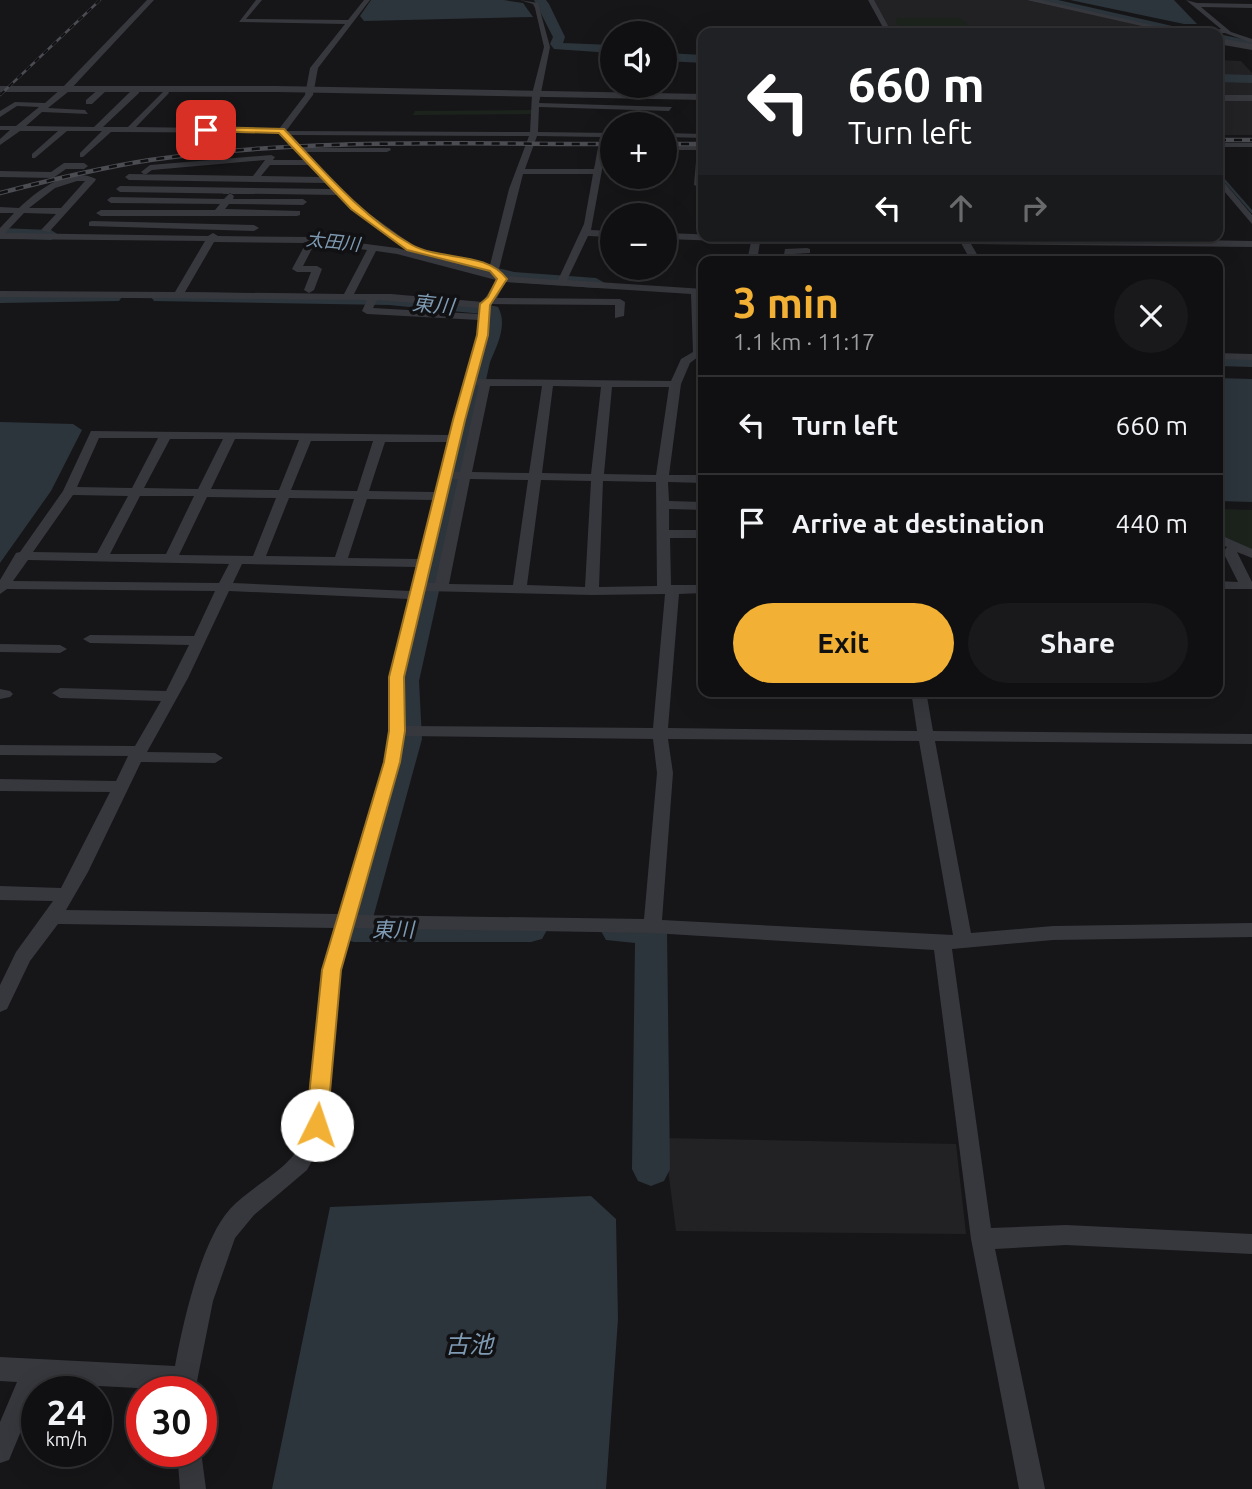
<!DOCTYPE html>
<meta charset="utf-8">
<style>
body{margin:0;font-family:Ubuntu,"Noto Sans JP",sans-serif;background:#19191b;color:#f1f3f6;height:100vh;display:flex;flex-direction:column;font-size:26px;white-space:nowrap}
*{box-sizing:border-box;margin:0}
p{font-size:23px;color:#9c9d9f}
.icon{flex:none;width:38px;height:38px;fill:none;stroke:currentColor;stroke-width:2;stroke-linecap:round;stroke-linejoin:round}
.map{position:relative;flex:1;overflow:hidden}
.sheet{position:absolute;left:698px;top:256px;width:525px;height:441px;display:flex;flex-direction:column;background:#101012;border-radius:14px;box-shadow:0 7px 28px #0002,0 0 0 2px #303032}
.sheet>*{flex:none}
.banner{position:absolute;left:698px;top:28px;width:525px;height:214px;border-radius:14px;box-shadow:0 7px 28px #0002,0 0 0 2px #303032;background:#202124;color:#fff;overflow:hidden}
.fabs{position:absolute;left:600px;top:21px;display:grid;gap:14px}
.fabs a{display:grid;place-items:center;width:77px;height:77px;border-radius:50%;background:#101012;box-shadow:0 7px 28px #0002,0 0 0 2px #303032;font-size:35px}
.speed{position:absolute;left:21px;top:1376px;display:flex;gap:14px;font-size:35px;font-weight:700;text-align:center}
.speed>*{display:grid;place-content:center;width:91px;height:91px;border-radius:50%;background:#101012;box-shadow:0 7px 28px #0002,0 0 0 2px #303032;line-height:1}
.speed small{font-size:18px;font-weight:400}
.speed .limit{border:10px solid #d22;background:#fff;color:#111}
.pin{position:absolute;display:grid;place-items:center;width:60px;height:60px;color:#fff;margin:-30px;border-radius:14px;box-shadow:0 4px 10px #0006}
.me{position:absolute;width:77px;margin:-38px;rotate:4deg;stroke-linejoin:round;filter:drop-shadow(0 0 5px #0008)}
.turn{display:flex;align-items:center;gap:24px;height:147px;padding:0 35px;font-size:32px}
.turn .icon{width:91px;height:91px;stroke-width:2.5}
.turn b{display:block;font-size:49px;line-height:60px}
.lanes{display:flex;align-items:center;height:66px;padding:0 35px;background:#0003;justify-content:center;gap:35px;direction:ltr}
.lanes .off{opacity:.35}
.round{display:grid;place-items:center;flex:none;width:74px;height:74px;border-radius:37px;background:#19191b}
.summary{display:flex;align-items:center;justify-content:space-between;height:119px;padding:0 35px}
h1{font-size:42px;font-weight:700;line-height:52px;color:#f2b134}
.action{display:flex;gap:14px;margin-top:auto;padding:14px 35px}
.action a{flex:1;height:80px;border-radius:42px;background:#f2b134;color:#111;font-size:28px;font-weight:700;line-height:80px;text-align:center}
.action a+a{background:#19191b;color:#f1f3f6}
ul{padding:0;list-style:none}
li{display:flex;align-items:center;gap:21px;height:98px;padding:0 35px;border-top:2px solid #303032}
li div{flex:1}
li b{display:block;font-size:26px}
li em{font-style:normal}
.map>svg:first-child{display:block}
.built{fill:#222225}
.green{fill:#1c231d}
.water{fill:#2c353c}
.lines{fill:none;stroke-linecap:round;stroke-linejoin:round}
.stream{stroke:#2c353c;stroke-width:2.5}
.river{fill:#2c353c;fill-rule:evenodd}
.minor{fill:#37383d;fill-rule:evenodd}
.tertiary{fill:#37383d;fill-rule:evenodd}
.rail-far1-casing{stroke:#4a4c52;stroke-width:2.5}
.rail-casing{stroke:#4a4c52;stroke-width:4.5}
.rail-far1{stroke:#111113;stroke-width:2;stroke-dasharray:6;stroke-linecap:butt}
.rail{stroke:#111113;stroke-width:2.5;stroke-dasharray:8;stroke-linecap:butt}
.route{fill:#f2b134;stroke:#9d7322;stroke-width:2}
.labels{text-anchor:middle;stroke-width:7;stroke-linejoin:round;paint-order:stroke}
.far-water-label{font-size:18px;font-style:italic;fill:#7f9bb3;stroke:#111113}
.water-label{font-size:21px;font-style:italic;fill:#7f9bb3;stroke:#111113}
.near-water-label{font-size:24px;font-style:italic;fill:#7f9bb3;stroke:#111113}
</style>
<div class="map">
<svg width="1252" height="1489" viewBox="0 0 1252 1489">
<rect width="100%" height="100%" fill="#161618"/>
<path class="built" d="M873,0H1025L1155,28L1159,33H891Z
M1218,60L1241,61L1252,73V78L1218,77Z
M1218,80H1252V96L1218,95Z
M1218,100L1252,101V135H1218Z
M664,1138L956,1144L966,1234L676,1231Z"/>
<path class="green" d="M895,18H959L966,22L973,33H893L892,27H899Z
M532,110L533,114L413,115L415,111Z
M1218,509L1252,510V552L1218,537Z"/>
<path class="water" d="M371,0H504L523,3L533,17L364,21L360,16Z
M1070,0H1174L1197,24H1184Z
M1218,378L1252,379V502L1218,501Z
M0,422L73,424L82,430L51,491L0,563Z
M591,1196L616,1219L618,1319L606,1489H272L330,1207Z"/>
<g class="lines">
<path class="stream" d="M1218,173L1252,212"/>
<path class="river" d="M534,0H546L549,4L565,37L563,43L612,45V53L554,49L550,44L553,37Z
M1036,0H1058L1203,33H1181Z
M1218,34L1252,41V49L1218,42Z
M665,53L704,55V63L665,61Z
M1218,74L1252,75V83L1218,82Z
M0,228L51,230L59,235L51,240L0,238Z
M429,251L514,272L596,278L605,283L596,288L514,282L423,260L421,256Z
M113,292L119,293L122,297L119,301L0,303V293Z
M160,292L389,295L477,302L498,307C508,325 497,345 490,362L419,681L422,739L373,918H531L542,921L547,930L542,939L531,942H354L343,939L338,930L394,739L393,681L470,362L483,334V314L389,305L154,301L151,297L154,293Z
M1218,354L1252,355V367L1218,366Z
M617,919H651L662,922L667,931L670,1169L664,1181L651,1186L638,1181L632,1169L635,943L606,940L601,931L606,922Z"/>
<path class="minor" d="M147,0H154L68,92L48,108L85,110L88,114L42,112L26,126L94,127L133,89H139V93L103,127H128L166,89L169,93L136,127L279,129L305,95L310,68L345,24L239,22L256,0H262L246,19L348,20L364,0H370L318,68L313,95L286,131L530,132L532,94L544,47L535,8L533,4L520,0L538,3L550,47L539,103L672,107L669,111L539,107L538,132L612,133V137H608L591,230L612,231V237L588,236L567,280L704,289V295H701L703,353L690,363L681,384L669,475H704V483L668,482L669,501L704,502V510L669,509V530H704V538H670L671,585H704V593L679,594L668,728L917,731L911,691H926L933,731L1252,734V744L935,741L971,933L1053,926L1252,923V937L1053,940L952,949L991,1228L1066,1225L1252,1234V1254L1066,1245L995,1249L1045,1489H1019L971,1239L934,950L652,933L353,928L341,969L324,1139L307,1170L254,1215L235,1238L213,1301L195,1391L41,1383L9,1460L0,1463V1422L17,1382L0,1381V1357L175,1366C183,1323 201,1241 230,1209C253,1184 289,1171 304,1139L323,969L335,928L58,924L30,961L7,1009L0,1012V985L16,952L53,901L0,900V886L61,888L110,792L0,791V779L116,781L128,756L0,755V745L135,746L161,701L60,698L52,693L60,688L166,691L189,645L90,643L83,639L90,635L194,636L215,591L7,589L0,594V580L16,553L20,552L63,491L91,431L449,435L478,335L479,320L367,314L362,311L367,300L0,297V291L175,292L205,241L0,239V228L14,213H0V207L19,208C38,190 70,165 96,179L95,181L49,232L41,230L56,214L24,213L5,233L208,236L213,233L218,236L312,237L397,248L492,273L489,269L509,189L529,136L290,135L301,148H390L391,150L387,152H306L357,205L414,246V250L411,251L351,209L337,195L120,192L116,189L120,186L332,189L326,183L129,180L125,177L129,174L253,176L265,160L152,170L145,175L141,172L150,165L271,155L275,157L273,160H305L278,133L111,132L83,157H80V153L102,131H67L35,158H32V154L58,131H20L0,145V139L10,130H0V126H16L39,107L17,106L0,117V111L15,102L45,103L62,88ZM537,136L600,137L594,169H525ZM270,165H309L321,177L261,176ZM523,174H593L584,224L558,280L505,276L499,269ZM77,181H85L61,208H29L55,188ZM214,242L306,243L292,269L297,272H311L304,290L309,293L314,290L322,269L317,266H303L315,243L367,250L344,294L185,292ZM376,251L397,254L496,280L483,302L391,294H354ZM505,282L691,294L693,352L681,359L671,381L476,379L488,335L492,304L615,305V318L624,316L625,302L620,299L497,298ZM377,300L480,308L479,314L373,308ZM475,385H479L460,472L452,471ZM490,386H542L529,473L472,472ZM553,386L601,387L591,474L542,473ZM612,387H669L656,475L604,474ZM99,438H158L132,488L77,487ZM170,439H223L198,489L144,488ZM235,439L299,440L279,490L211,489ZM311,441H373L357,491L291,490ZM385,442H447L435,492L369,491ZM450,479H458L435,583H426ZM470,479L528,480L513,585L449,584ZM541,480L591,481L585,587L527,585ZM603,481L656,482L657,586L599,587ZM73,495L128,496L97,553L33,552ZM140,496H194L166,554H110ZM207,497L276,498L253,556L179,555ZM289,498L354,499L335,557L266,556ZM367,499L433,500L418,559L348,558ZM28,560L229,564L219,583L13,581ZM242,564L416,567L410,591L233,583ZM229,591L408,599L389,677V731L384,762L339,914L66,910L88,872L141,762L215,763L223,758L215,753L147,752L188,678ZM424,591L592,595L665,594L653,728L405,726L403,677ZM404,736L653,739L657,773L644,919L357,915L400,762ZM668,739L919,741L953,935L662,920L673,773Z
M868,0H874L892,33H886Z
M1186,0L1197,3L1252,4V8L1201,7L1231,32L1252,39V43L1225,33H1196L1221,29Z
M100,88L107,90L92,104H86V100Z
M665,133L704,134V138L665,137Z
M1218,143H1252V147H1218Z
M665,146H704V189L694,185L697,150H665Z
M64,163H84L88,166L84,169H66L53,178L0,177V171L51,172Z
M1218,175L1252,215V224L1218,184Z
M230,193L234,196L233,199H303L307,202L303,205L229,204L225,209L300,211V215L297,216H101L96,213L101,210H215L220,204L111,203L107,200L111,197L224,199Z
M92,221L254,225L259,228L254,231L89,226V222Z
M665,233L811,238L967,236L1252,241V247L971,244L981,261H971L961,243L760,242L757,261H747L751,242L665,239Z
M807,248L810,249V253L793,254V261H783L785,249Z
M1218,353L1252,354V360L1218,359Z
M1218,534L1252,549V558L1237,552L1252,582V589H1218V581L1238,582L1223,552L1227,547L1218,543Z
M0,644L60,645L67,649L60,653L0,652Z
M0,689L10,691L13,694L10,697L0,699Z
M177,1451H201L206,1489H180Z"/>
<path class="tertiary" d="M1026,0H1041L1187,33H1173Z
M1218,38L1252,44V50L1218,44Z
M0,86H277L704,94V100L277,92H0Z
M1218,95H1252V101H1218Z"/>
<defs>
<path id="rail-far1" d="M0,95L100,0"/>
<path id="rail" d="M1218,140H1252
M665,144H704
M0,193C50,180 99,168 150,160C303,138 459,144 612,144"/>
</defs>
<use href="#rail-far1" class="rail-far1-casing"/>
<use href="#rail" class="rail-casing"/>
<use href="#rail-far1" class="rail-far1"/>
<use href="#rail" class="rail"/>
</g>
<path class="route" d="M206,127L284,129C323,170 362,217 412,245C441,261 486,251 507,279L490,305L488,335L465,420L404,677L405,731L400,762L341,970L327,1125L324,1132L317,1134L309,1132L306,1125L322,970L384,762L389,731V677L453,420L477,335L480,304L488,297L497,279L490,271L407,250L351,209L279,133L203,131Z"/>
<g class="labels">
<g class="far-water-label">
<text transform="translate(333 242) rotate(6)" y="6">太田川</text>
</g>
<g class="water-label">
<text transform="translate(433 305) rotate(6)" y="7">東川</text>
<text x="393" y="937">東川</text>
</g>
<g class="near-water-label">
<text x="469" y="1353">古池</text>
</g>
</g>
</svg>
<div class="fabs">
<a><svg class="icon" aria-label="sound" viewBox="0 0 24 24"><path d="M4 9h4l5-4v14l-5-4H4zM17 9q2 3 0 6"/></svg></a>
<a>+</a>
<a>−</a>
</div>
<div class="speed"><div>24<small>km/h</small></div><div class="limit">30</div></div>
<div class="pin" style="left:206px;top:130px;background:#d93025"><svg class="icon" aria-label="arrive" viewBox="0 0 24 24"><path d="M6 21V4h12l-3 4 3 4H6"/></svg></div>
<svg class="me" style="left:317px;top:1125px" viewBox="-20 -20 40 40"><circle r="19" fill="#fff"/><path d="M0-13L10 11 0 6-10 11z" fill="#f2b134"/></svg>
<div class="banner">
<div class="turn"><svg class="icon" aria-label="left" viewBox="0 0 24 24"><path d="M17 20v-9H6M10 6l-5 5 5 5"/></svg><div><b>660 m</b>Turn left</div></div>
<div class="lanes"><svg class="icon" aria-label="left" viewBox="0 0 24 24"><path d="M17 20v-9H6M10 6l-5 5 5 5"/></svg><svg class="icon off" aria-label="ahead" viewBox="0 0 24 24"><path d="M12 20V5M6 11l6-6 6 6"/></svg><svg class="icon off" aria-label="right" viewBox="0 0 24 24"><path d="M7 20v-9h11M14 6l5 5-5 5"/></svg></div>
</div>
<section class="sheet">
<div class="summary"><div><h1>3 min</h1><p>1.1 km · 11:17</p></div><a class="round"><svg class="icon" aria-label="close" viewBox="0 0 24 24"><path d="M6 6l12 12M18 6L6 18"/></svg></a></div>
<ul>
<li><svg class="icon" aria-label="left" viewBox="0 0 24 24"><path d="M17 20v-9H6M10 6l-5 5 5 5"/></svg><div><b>Turn left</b></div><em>660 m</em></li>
<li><svg class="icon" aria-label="arrive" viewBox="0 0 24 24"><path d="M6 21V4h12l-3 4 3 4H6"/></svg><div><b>Arrive at destination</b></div><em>440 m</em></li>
</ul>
<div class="action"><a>Exit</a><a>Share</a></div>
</section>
</div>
